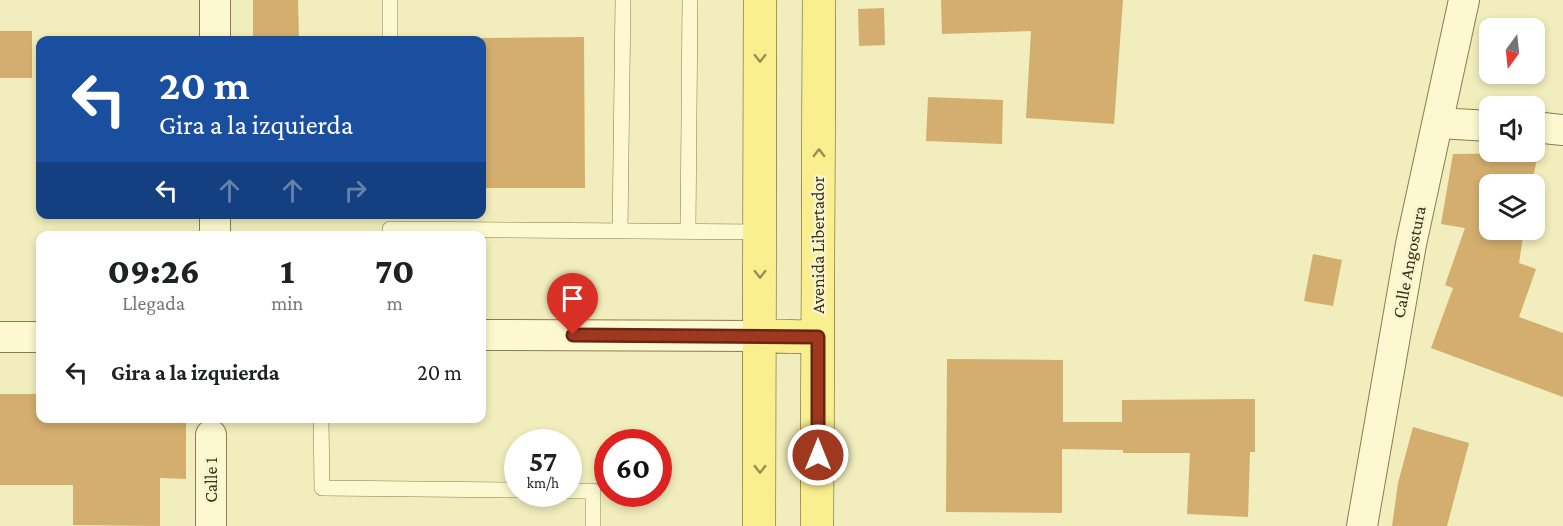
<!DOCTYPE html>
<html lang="es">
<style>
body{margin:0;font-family:"Crimson Pro",serif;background:#f6f6f6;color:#202124;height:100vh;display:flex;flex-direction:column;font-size:22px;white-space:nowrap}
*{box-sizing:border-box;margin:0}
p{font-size:20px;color:#757577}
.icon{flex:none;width:33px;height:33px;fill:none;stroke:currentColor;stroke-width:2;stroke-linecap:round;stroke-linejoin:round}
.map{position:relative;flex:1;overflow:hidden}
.details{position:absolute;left:36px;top:231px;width:450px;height:192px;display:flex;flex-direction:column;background:#fff;border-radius:12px;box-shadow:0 3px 9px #0003}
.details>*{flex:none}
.top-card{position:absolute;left:36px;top:36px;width:450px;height:183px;border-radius:12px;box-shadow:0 3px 9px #0003;background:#1a4fa0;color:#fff;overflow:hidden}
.needle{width:39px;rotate:195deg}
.tools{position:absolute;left:1479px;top:18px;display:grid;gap:12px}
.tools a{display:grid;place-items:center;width:66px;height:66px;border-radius:12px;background:#fff;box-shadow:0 3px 9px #0003;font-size:30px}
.speed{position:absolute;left:504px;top:429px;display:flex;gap:12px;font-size:30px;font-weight:700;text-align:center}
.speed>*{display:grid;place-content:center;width:78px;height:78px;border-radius:50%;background:#fff;box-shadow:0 3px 9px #0003;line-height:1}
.speed small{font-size:15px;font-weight:400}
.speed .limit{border:9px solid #d22;background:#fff;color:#111}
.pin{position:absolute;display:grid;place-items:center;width:51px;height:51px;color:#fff;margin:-62px -26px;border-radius:50% 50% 50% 0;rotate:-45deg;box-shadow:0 0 6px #0007}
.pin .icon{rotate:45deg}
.me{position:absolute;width:66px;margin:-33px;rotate:0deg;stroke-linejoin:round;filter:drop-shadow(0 0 4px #0008)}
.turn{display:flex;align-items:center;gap:21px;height:126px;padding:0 24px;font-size:27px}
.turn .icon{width:78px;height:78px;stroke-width:2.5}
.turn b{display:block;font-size:42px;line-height:51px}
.lanes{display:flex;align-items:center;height:57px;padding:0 24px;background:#0003;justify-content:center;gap:30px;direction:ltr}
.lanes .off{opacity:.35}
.eta{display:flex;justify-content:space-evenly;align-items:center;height:102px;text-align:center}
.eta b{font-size:36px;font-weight:800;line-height:42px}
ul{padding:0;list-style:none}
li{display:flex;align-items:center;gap:18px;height:78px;padding:0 24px}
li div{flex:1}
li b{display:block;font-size:22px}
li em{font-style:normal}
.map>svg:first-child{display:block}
.building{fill:#d3ae6e}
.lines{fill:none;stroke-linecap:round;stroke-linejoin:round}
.lane-casing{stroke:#8a7c54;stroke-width:16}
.street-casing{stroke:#8a7c54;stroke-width:32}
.primary-casing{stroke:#574829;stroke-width:34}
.lane{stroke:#fcf8cf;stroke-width:15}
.street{stroke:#fcf8cf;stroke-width:30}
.primary{stroke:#f9ef8f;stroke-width:33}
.oneway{stroke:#988f54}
.route-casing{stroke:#672514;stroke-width:15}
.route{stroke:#9e391f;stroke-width:10}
.labels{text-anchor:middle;stroke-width:5;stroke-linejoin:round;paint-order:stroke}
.street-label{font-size:18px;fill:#382f1a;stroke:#f8f5cc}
</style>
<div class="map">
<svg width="1563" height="526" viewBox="0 0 1563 526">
<rect width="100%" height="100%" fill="#f1edbc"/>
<path class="building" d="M253,0H298L299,40H253Z
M941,0H1123L1114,124L1026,118L1031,31L942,34Z
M884,8L885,45L859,46L858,9Z
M0,31H32V78H0Z
M584,37L585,188H482V38Z
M928,97L1003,100L1002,144L926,141Z
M1538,153L1532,184H1490V230H1524L1519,263L1536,269L1519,317L1563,333V397L1431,348L1453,288L1445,285L1465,228L1441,224L1453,154Z
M1313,254L1342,260L1333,306L1304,301Z
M947,359L1063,360V422H1122V400L1255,399V452H1250L1248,517L1187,514L1190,453H1123V450L1062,449V513L946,512Z
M0,394H40V418H186V479L160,478V526L73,525V485H0Z
M1413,427L1469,443L1447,526H1392L1398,483Z"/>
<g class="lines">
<defs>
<path id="lane" d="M390,40V0
M390,229L761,232
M620,231L623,0
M688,231L690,0
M321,418L322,488L518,490
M568,491H593V526"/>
<path id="street" d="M215,0V40
M1438,123L1490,126
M1534,127L1563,130
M215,214V236
M482,335L760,336
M0,337H40
M211,526V435
M1362,526L1411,244L1464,0"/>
<path id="primary" d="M760,336L818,337
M759,526L760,0
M817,526L819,0"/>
</defs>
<use href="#lane" class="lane-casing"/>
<use href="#street" class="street-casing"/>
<use href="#primary" class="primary-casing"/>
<use href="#lane" class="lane"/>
<use href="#street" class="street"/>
<use href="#primary" class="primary"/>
</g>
<defs><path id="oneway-chevron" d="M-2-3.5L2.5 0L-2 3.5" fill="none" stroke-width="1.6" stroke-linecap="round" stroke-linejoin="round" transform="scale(1.5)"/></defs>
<g class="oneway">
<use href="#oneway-chevron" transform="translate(760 58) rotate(90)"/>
<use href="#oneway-chevron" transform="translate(819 153) rotate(-90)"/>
<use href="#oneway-chevron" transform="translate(760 274) rotate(90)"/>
<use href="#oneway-chevron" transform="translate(760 469) rotate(90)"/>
</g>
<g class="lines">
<defs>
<path id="route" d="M573,335L818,337V455"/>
</defs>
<use href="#route" class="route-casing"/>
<use href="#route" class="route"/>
</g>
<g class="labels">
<g class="street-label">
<text transform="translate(818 245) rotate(-90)" y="6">Avenida Libertador</text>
<text transform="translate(1409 262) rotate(-79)" y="6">Calle Angostura</text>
<text transform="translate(211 480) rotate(-90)" y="6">Calle 1</text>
</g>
</g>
</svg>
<div class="tools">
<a><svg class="needle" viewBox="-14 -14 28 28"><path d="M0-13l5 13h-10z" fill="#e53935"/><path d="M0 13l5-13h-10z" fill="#757577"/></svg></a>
<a><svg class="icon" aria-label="sound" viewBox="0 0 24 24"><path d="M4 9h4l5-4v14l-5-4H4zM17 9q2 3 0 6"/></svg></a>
<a><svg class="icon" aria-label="layers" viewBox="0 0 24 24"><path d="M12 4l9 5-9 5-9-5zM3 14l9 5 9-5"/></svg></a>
</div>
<div class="speed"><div>57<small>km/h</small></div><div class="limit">60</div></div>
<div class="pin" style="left:573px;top:335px;background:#d93025"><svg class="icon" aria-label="arrive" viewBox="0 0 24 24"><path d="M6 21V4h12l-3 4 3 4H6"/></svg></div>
<svg class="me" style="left:818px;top:455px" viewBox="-20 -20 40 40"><circle r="17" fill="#9e391f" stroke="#fff" stroke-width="3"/><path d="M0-11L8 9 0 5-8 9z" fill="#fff"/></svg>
<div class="top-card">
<div class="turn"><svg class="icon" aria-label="left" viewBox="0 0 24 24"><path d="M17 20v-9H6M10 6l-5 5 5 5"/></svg><div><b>20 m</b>Gira a la izquierda</div></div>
<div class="lanes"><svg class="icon" aria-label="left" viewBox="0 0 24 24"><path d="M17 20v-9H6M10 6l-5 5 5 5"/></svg><svg class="icon off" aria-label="ahead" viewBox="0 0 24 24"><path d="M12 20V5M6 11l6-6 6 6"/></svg><svg class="icon off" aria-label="ahead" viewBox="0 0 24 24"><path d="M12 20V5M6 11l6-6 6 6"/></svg><svg class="icon off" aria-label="right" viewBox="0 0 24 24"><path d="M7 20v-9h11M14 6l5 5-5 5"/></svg></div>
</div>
<section class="details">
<div class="eta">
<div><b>09:26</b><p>Llegada</p></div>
<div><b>1</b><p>min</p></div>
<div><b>70</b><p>m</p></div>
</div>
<ul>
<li><svg class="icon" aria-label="left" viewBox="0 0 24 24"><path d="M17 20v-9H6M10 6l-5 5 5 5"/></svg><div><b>Gira a la izquierda</b></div><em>20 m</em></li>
</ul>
</section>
</div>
